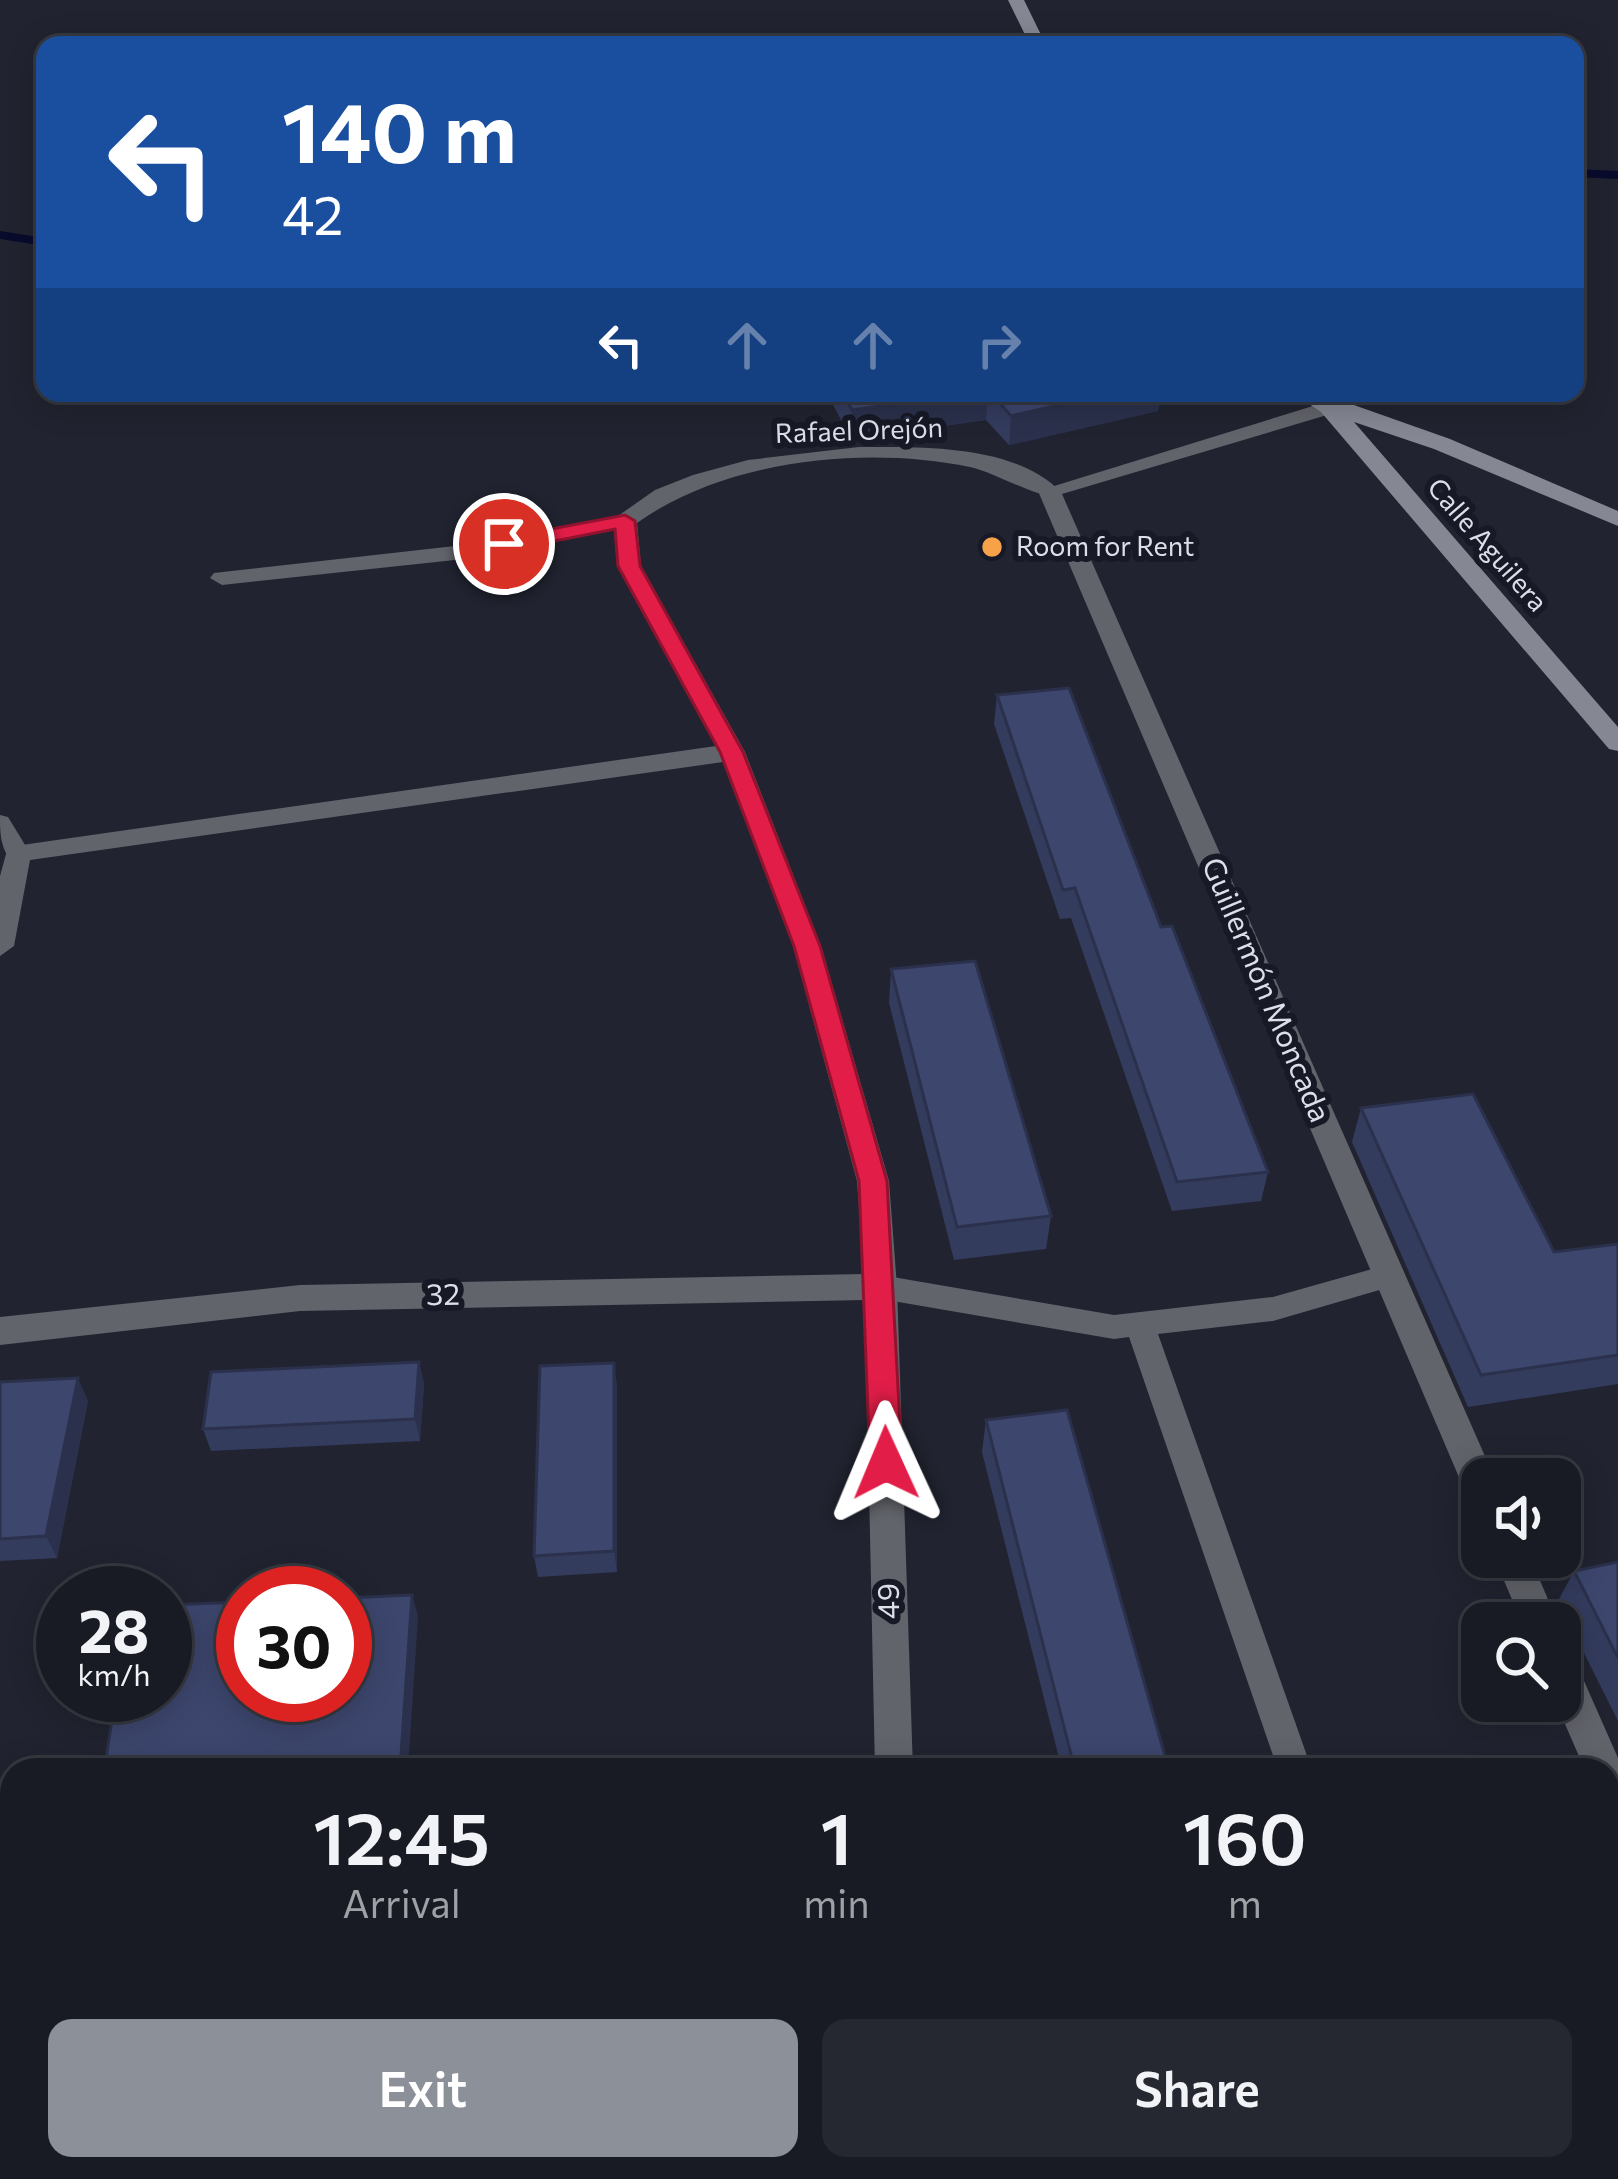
<!DOCTYPE html>
<meta charset="utf-8">
<style>
body{margin:0;font-family:Commissioner,sans-serif;background:#262831;color:#f1f3f6;height:100vh;display:flex;flex-direction:column;font-size:45px;white-space:nowrap}
*{box-sizing:border-box;margin:0}
p{font-size:39px;color:#9fa1a6}
.icon{flex:none;width:66px;height:66px;fill:none;stroke:currentColor;stroke-width:2;stroke-linecap:round;stroke-linejoin:round}
.map{position:relative;flex:1;overflow:hidden}
.drawer{position:absolute;left:0px;top:1758px;width:1620px;height:423px;display:flex;flex-direction:column;background:#191b24;border-radius:36px 36px 0 0;box-shadow:0 6px 30px #0003,0 0 0 3px #373941}
.drawer>*{flex:none}
.guide{position:absolute;left:36px;top:36px;width:1548px;height:366px;border-radius:24px;box-shadow:0 6px 30px #0003,0 0 0 3px #373941;background:#1a4fa0;color:#fff;overflow:hidden}
.tools{position:absolute;left:1461px;top:1458px;display:grid;gap:24px}
.tools a{display:grid;place-items:center;width:120px;height:120px;border-radius:24px;background:#191b24;box-shadow:0 6px 30px #0003,0 0 0 3px #373941;font-size:60px}
.speed{position:absolute;left:36px;top:1566px;display:flex;gap:24px;font-size:60px;font-weight:700;text-align:center}
.speed>*{display:grid;place-content:center;width:156px;height:156px;border-radius:50%;background:#191b24;box-shadow:0 6px 30px #0003,0 0 0 3px #373941;line-height:1}
.speed small{font-size:30px;font-weight:400}
.speed .limit{border:18px solid #d22;background:#fff;color:#111}
.pin{position:absolute;display:grid;place-items:center;width:102px;height:102px;color:#fff;margin:-51px;border:6px solid #fff;border-radius:50%;box-shadow:0 3px 12px #0007}
.me{position:absolute;width:132px;margin:-66px;rotate:359deg;stroke-linejoin:round;filter:drop-shadow(0 0 9px #0008)}
.turn{display:flex;align-items:center;gap:42px;height:252px;padding:0 48px;font-size:54px}
.turn .icon{width:156px;height:156px;stroke-width:2.5}
.turn b{display:block;font-size:84px;line-height:102px}
.lanes{display:flex;align-items:center;height:114px;padding:0 48px;background:#0003;justify-content:center;gap:60px;direction:ltr}
.lanes .off{opacity:.35}
.eta{display:flex;justify-content:space-evenly;align-items:center;height:204px;text-align:center}
.eta b{font-size:72px;font-weight:600;line-height:84px}
.primary-button{display:flex;gap:24px;margin-top:auto;padding:24px 48px}
.primary-button a{flex:1;height:138px;border-radius:24px;background:#8c9099;color:#fff;font-size:48px;font-weight:600;line-height:138px;text-align:center}
.primary-button a+a{background:#262831;color:#f1f3f6}
.map>svg:first-child{display:block}
.lines{fill:none;stroke-linecap:round;stroke-linejoin:round}
.stream{fill:#080b2c;fill-rule:evenodd}
.service{fill:#62646b;fill-rule:evenodd}
.minor{fill:#62646b;fill-rule:evenodd}
.tertiary{fill:#62646b;fill-rule:evenodd}
.secondary{fill:#858893;fill-rule:evenodd}
.wall{fill:#343c5e}
.shaded-wall{fill:#2b314c}
.building{fill:#3d466d;stroke:#2b314c;stroke-width:3}
.route{fill:#e11d48;stroke:#92132f;stroke-width:3}
.poi-dot{fill:#f7a149;stroke:#171a26;stroke-width:4.5}
.labels{text-anchor:middle;stroke-width:12;stroke-linejoin:round;paint-order:stroke}
.far-street-label{font-size:27px;fill:#dddfe8;stroke:#171a26}
.far-poi-label{font-size:27px;fill:#dddfe8;stroke:#171a26;text-anchor:start}
.street-label{font-size:30px;fill:#dddfe8;stroke:#171a26}
</style>
<div class="map">
<svg width="1618" height="2179" viewBox="0 0 1618 2179">
<rect width="100%" height="100%" fill="#212430"/>
<g class="lines">
<path class="stream" d="M1575,169L1618,171V179L1575,177Z
M0,231L45,238V246L0,239Z"/>
<path class="service" d="M0,815L8,817L30,853L27,859H9C0,843 0,833 0,815Z
M1390,1264L1400,1268L1405,1276L1400,1284L1273,1321L1158,1334L1312,1770H1278L1129,1337L1114,1339L881,1299L871,1295L866,1287L871,1279L881,1275L1114,1315L1273,1297Z"/>
<path class="minor" d="M859,447C921,447 1013,444 1060,491L1057,496C1039,499 994,472 970,467C864,445 725,460 637,523L641,566L745,752L821,946L889,1181L897,1287L913,1770H875L865,1300L300,1311L0,1345V1317L300,1285L864,1274L857,1181L793,946L723,762L30,860L14,946L0,956V876L8,847L716,746L617,566L614,530L464,559L222,585L210,578L214,573L464,545L618,516L655,490L693,475L748,460Z
M1618,2074V2116L1608,2119V2077Z
M882,2169H926V2179H882Z
M1306,2169H1381L1377,2179H1302Z"/>
<path class="tertiary" d="M1329,401L1340,407L1337,412L1062,494L1495,1479H1482V1504L1470,1500L1464,1489L1038,491Z
M1494,1557H1530L1558,1623H1522Z
M1560,1651L1573,1656L1618,1758V1821L1608,1817V1770H1585L1555,1701H1560Z"/>
<path class="secondary" d="M1008,0H1024L1046,45H1030Z
M1293,393H1320L1450,439L1618,511V526L1434,449L1354,422L1618,727V751L1609,749L1321,412Z"/>
</g>
<path class="wall" d="M827,393H1160L1158,411L1009,445L986,420L851,439Z
M997,695L1161,927L1268,1172L1261,1201L1172,1211L1071,918L1060,919L994,724Z
M891,969L1051,1216L1046,1249L954,1260L889,1003Z
M1361,1108L1554,1252L1618,1244V1384L1468,1407L1352,1142Z
M419,1362L424,1384L420,1441L211,1451L203,1429Z
M0,1382L88,1401L57,1558L0,1561Z
M617,1385V1572L538,1577L534,1556Z
M986,1420L1169,1770H1062L982,1452Z
M1618,1562V1721L1558,1601L1574,1571Z"/>
<path class="shaded-wall" d="M971,393H988L986,420L851,439L852,410Z
M1111,393H1160L1158,411L1009,445L1011,416Z
M419,1362L424,1384L420,1441L415,1419Z
M614,1363L617,1385V1572L614,1551Z
M78,1378L88,1401L57,1558L46,1536Z
M412,1595L418,1616L408,1770H400Z"/>
<path class="building" d="M843,393H971L852,410Z
M991,393H1111L1011,416Z
M1069,688L1161,927L1172,926L1268,1172L1177,1182L1075,888L1063,890L997,695Z
M975,961L1051,1216L957,1227L891,969Z
M1473,1094L1554,1252L1618,1244V1355L1481,1375L1361,1108Z
M419,1362L415,1419L203,1429L211,1372Z
M614,1363V1551L534,1556L540,1366Z
M78,1378L46,1536L0,1539V1382Z
M1067,1410L1169,1770H1075L986,1420Z
M1618,1562V1658L1574,1571Z
M412,1595L400,1770H104L116,1695H165V1605L243,1602V1695H345V1598Z
M477,2169H615V2179H476Z"/>
<path class="route" d="M625,515L635,521L640,566L743,752L820,946L887,1181L902,1463L897,1472L886,1476L875,1472L870,1463L859,1181L794,946L720,752L618,566L615,529L504,551L493,544L504,538Z"/>
<circle class="poi-dot" cx="992" cy="547" r="12"/>
<g class="labels">
<g class="far-street-label">
<text transform="translate(859 431) rotate(-2)" y="9">Rafael Orejón</text>
<text transform="translate(1487 545) rotate(49)" y="9">Calle Aguilera</text>
</g>
<g class="far-poi-label">
<text x="1016" y="556">Room for Rent</text>
</g>
<g class="street-label">
<text transform="translate(1266 990) rotate(67)" y="10">Guillermón Moncada</text>
<text transform="translate(443 1295) rotate(-1)" y="10">32</text>
<text transform="translate(889 1601) rotate(-91)" y="10">49</text>
</g>
</g>
</svg>
<div class="tools">
<a><svg class="icon" aria-label="sound" viewBox="0 0 24 24"><path d="M4 9h4l5-4v14l-5-4H4zM17 9q2 3 0 6"/></svg></a>
<a><svg class="icon" aria-label="search" viewBox="0 0 24 24"><circle cx="10" cy="10" r="6"/><path d="M15 15l6 6"/></svg></a>
</div>
<div class="speed"><div>28<small>km/h</small></div><div class="limit">30</div></div>
<div class="pin" style="left:504px;top:544px;background:#d93025"><svg class="icon" aria-label="arrive" viewBox="0 0 24 24"><path d="M6 21V4h12l-3 4 3 4H6"/></svg></div>
<svg class="me" style="left:886px;top:1463px" viewBox="-20 -20 40 40"><path d="M0-17L14 15 0 8-14 15z" fill="#e11d48" stroke="#fff" stroke-width="4"/></svg>
<div class="guide">
<div class="turn"><svg class="icon" aria-label="left" viewBox="0 0 24 24"><path d="M17 20v-9H6M10 6l-5 5 5 5"/></svg><div><b>140 m</b>42</div></div>
<div class="lanes"><svg class="icon" aria-label="left" viewBox="0 0 24 24"><path d="M17 20v-9H6M10 6l-5 5 5 5"/></svg><svg class="icon off" aria-label="ahead" viewBox="0 0 24 24"><path d="M12 20V5M6 11l6-6 6 6"/></svg><svg class="icon off" aria-label="ahead" viewBox="0 0 24 24"><path d="M12 20V5M6 11l6-6 6 6"/></svg><svg class="icon off" aria-label="right" viewBox="0 0 24 24"><path d="M7 20v-9h11M14 6l5 5-5 5"/></svg></div>
</div>
<section class="drawer">
<div class="eta">
<div><b>12:45</b><p>Arrival</p></div>
<div><b>1</b><p>min</p></div>
<div><b>160</b><p>m</p></div>
</div>
<div class="primary-button"><a>Exit</a><a>Share</a></div>
</section>
</div>
